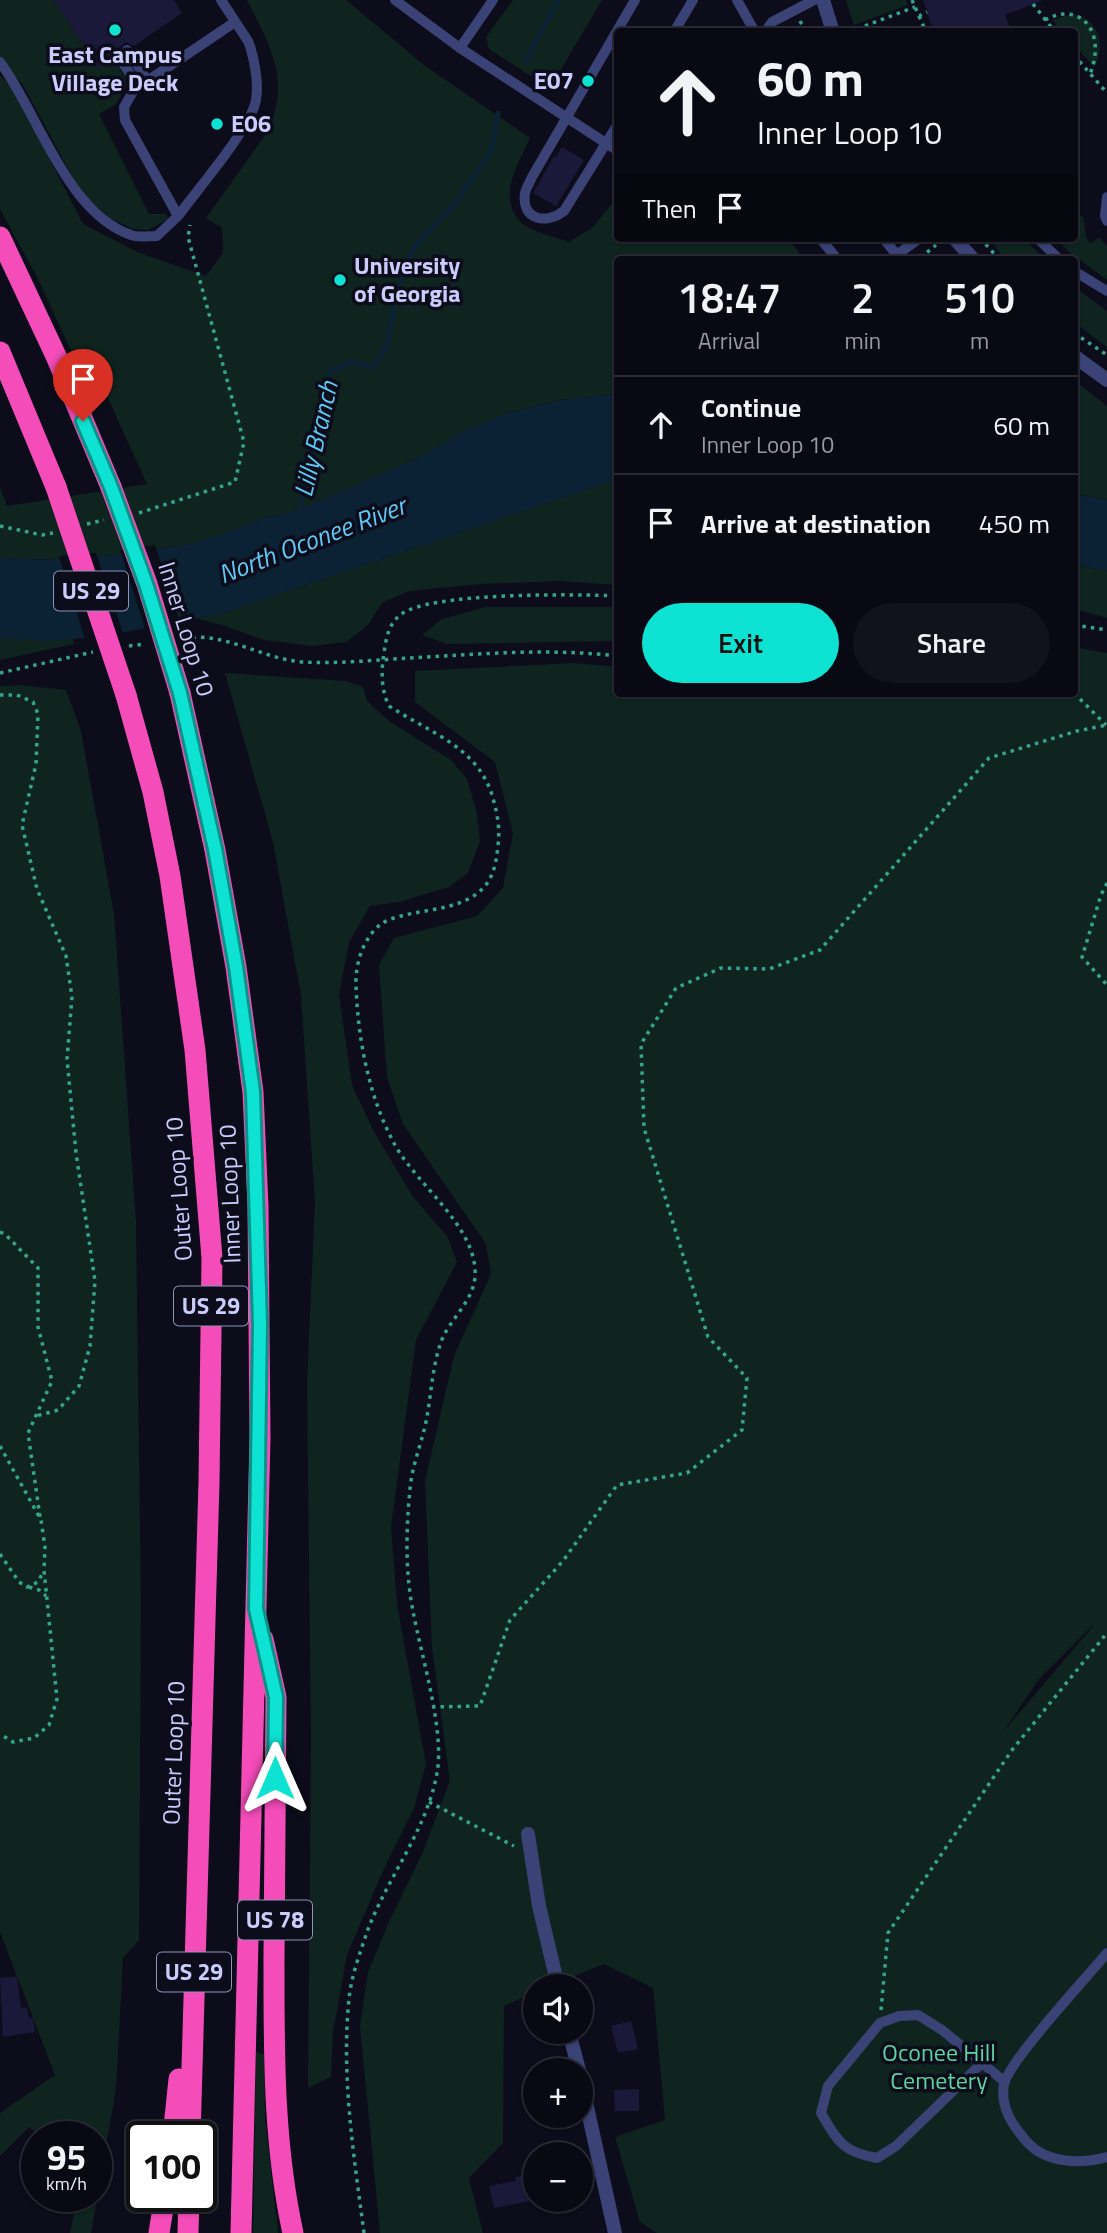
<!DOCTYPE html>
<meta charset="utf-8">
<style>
body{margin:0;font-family:"Titillium Web",sans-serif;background:#12121d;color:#f1f3f6;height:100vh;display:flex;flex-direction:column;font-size:26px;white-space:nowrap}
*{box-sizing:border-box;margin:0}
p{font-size:23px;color:#999aa0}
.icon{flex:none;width:38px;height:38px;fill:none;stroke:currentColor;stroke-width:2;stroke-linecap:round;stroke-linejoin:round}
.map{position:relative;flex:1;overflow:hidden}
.side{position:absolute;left:614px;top:256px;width:464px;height:441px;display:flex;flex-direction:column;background:#090914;border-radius:7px;box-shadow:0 2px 5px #0004,0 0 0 2px #292a34}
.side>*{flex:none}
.hud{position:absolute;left:614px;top:28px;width:464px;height:214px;border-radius:7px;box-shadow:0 2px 5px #0004,0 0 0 2px #292a34;background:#090914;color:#f1f3f6;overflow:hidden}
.buttons{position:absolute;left:523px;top:1974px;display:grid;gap:14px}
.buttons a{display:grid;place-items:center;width:70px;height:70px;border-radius:50%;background:#090914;box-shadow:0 2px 5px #0004,0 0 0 2px #292a34;font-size:35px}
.speed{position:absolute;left:21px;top:2121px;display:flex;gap:14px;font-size:35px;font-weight:700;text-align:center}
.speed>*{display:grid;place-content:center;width:91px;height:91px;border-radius:50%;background:#090914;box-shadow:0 2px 5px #0004,0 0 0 2px #292a34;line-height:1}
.speed small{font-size:18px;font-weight:400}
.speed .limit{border:4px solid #111;border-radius:10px;background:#fff;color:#111}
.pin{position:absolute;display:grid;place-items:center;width:60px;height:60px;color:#fff;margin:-72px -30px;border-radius:50% 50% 50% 0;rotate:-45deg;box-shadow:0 0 7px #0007}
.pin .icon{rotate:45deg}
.me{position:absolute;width:77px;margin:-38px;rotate:0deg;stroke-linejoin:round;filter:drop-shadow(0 0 5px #0008)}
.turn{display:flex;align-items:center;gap:24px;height:147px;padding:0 28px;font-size:32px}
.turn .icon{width:91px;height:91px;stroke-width:2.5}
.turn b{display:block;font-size:49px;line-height:60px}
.then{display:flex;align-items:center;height:66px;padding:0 28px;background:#0003;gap:14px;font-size:26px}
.eta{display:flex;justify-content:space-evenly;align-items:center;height:119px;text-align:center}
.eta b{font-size:42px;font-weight:600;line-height:49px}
.cta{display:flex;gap:14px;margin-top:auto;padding:14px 28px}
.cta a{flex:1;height:80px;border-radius:42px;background:#0ee2d2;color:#111;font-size:28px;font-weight:600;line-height:80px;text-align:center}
.cta a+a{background:#12121d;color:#f1f3f6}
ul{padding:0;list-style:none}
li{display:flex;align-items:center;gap:21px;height:98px;padding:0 28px;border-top:2px solid #292a34}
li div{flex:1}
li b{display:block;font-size:26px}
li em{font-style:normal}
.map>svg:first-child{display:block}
.green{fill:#0f241f;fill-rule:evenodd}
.water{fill:#0b2134}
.pier{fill:#0c0c1a}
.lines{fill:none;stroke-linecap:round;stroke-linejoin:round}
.stream{stroke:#0b2134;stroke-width:5}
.building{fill:#1a193a}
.path{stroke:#34a48a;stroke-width:3.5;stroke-dasharray:3.5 5;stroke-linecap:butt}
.lane{stroke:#3a4276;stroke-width:10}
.street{stroke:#3a4276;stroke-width:14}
.highway{stroke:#f44cb9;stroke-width:21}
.highway-bridge{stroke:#f44cb9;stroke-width:21}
.route-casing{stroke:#099388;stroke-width:18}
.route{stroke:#0ee2d2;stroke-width:12}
.poi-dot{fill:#0ee2d2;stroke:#0c0c1a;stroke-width:2.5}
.labels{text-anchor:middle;stroke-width:7;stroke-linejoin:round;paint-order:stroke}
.shield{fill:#0c0c1a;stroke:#9092b8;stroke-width:2}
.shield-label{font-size:23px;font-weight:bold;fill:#c9ccfc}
.poi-label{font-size:24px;font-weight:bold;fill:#c9ccfc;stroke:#0c0c1a;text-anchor:start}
.street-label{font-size:24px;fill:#c9ccfc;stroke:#0c0c1a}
.park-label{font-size:24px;fill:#5bd5a1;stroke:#0c0c1a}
.water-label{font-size:26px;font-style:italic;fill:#5dc9f5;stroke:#0c0c1a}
</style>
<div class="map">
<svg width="1107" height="2233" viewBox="0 0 1107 2233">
<rect width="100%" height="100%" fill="#0c0c1a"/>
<path class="green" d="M0,0H54L99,68L114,59L128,83L116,104L99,114L149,214H166L168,219L148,230L133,229L110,218L81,193L23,85L0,59Z
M247,0H346L424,65L530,138C518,165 495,199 523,224C531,231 558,238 569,242L592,228L618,196V238H788L804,259H618V394L560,400L508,413L468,429L416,459L293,512L263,518L246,526L192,544L104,556L52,560L0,558V487L7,506L147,484L107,396L96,405L39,281L0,209V75L14,90L83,224L137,252L206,276L223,253L222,228L206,218L266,134C292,82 271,47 247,0Z
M513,0H602L550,88L489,49L486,37Z
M846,0H906L908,5L854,25Z
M1071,14C1098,17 1107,45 1094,67L1075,46L1074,32L1062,31L1052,20Z
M1075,214L1083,217L1086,237L1090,244L1099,237L1107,246V280L1068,251L1056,238H1074Z
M988,238H1024L1044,259H1005Z
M1075,287L1107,311V347L1075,323Z
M1074,380L1107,406V500L1075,494Z
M618,479V585L560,581L480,584L409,591L382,603L368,625L346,642L312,646L264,640L225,626L195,618L220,614Z
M1074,565L1107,571V618L1075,609Z
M486,607H618V641L447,644L422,635L442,619Z
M0,638L73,639L74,644L0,660Z
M1075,647L1107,653V2233H657L640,2222L615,2137L665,2120L653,1988L604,1964L550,1986H536L535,1992L504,2006L503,2143L469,2178L483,2233H380L360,2026L368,1972L389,1922L422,1854L450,1781L432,1648L425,1481L454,1356L491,1274L486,1244L403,1124L387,1077L379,965L394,938L477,916L503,888L513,833L495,762L415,702V671L574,663L618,667V693H1074ZM1093,1625H1094L1003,1732L1039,1679Z
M225,673L346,681L363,687L367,701L389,721L451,760L467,779L477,813L480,841L468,873L449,887L399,902L370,906L349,942L339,995L352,1085L373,1130L413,1197L447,1236L457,1262L416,1340L391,1527L397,1604L426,1764L414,1808L382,1873L347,1955L333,2032L331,2077L308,2088L311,1739L307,1383L315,1202L301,995L273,842Z
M21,685L66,690L81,731L114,914L136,1222L141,1605L139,1940L123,1958L116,2089L91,2233H70L78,2196H96V2137H40L29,2127L0,2156V2113L55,2075L0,1932V686Z
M256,2052L264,2054L265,2119L278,2233H253Z"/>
<path class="water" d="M618,394V479L220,614L99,637L46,641L0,638V558L52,560L104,556L192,544L246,526L263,518L293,512L416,459L468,429L508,413L560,400Z
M1075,494L1107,500V571L1075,565Z"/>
<path class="pier" d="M155,545L181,625L146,632L120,550Z
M96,553L124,636L86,642L59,556Z"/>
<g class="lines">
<path class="stream" d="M526,61L558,0
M299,515L306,467L327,403L330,371L352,362L372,367L387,347L396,292L415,246L456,202L491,152L498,113"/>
</g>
<path class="building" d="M54,0H174L182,13L134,46L126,42L119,48L114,49L111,53V60L99,68Z
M923,0H1041V1L1005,15L1011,32H934Z
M562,147L584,160L556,206L533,193L554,156L556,157Z
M17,1976L21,2008L27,2007L29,2018L33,2017L35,2032L3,2037L0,1978Z
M631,2021L638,2049L618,2053L611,2026Z
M639,2089V2111H615L614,2090Z
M536,2173V2200L494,2208L489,2186L516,2181L515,2177Z"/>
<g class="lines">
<path class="path" d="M912,0L919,16L927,12
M1033,4L1055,32
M919,16L926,32
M1045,20C1081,0 1107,33 1090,74
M800,21L806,32
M849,32L915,7
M1074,55L1107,93
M980,238L999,259
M926,259L924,255L936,245
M1074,333L1107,355
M139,513L235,482L244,442L188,237L190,225
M87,524L104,520
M0,526L42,535L53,533
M1074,625L1107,630
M184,638C226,632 262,659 303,662C338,664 375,660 410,658C479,654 548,648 618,656
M129,646L145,644
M0,673L93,652
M1074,693L1106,725
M0,695H17L33,702L38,714L36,764L22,825L37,889L66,956L72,997L67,1059L76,1153L95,1281L90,1346L79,1386L58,1410L36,1416
M1107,883L1101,895L1082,957L1107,985
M0,1232L5,1234L38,1268V1327L52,1381L28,1433L40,1517
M0,1446L41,1520L45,1547L44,1570L57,1699L49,1725L34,1738L13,1742L0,1734
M0,1554L19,1582L27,1587L38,1582L42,1574
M29,1587L39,1590L46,1596
M432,1707L480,1706L510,1620L563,1561L617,1485L687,1473L742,1430L747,1378L708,1337L644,1128L641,1044L676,988L721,968L769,969L820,950L989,758L1077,731L1107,725
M429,1802L514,1846
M881,2010L888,1933L1012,1750L1107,1633
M364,2233C354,2157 341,2076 349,1999C351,1977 360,1953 367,1932C387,1878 427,1830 437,1773C445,1731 421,1655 413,1611C405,1571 406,1530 410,1489C412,1466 421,1445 426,1422C431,1397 432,1369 440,1345C447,1321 474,1302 475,1276C478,1228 417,1185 395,1145C369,1098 358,1040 356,986C355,964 363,938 381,924C402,910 445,913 472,897C492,885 496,867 498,845C500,831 498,817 494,802C481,748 432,734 389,706C381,690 381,671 384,653C386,639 388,625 400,615C427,592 578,594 618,596"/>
<path class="lane" d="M221,0L248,41L250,46C255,63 259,81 256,100C251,128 197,190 178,216L125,120L124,107L134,90L235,22
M395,0L460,48L618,151
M737,0L755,32
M674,32L693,0
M765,32L772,22L814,0
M460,48L493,0
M127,50L148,81
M118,56L139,87
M0,62C39,115 66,212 131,235C138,238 149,236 157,236L178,216
M618,124L564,211C546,225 521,220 525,193C526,188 530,182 532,177L635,0
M1107,197L1105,216L1107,221
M820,238L837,259
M883,238L897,255
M1037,238L1059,259
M891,259L920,238
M1074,271L1107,291
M1107,1953C1088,1976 1009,2061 1004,2084C1000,2107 1012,2125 1027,2142C1047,2164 1081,2164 1107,2157
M982,2063L896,2146L877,2158C843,2152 838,2142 821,2113L828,2086L880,2023L899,2016L918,2015L942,2030L1005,2082"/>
<path class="street" d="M823,0L833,32
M954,238L973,259
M1074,356L1107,380
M528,1834L539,1906L558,1986
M569,2032L579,2070
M581,2080L615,2233"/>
<path class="highway" d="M0,237L56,356L111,487
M0,352L56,487
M180,693L215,850L236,967L253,1092L258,1207L260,1438L241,2233
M126,695L153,792L170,876L195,1050L212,1258L209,1482L190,2137
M263,1639L276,1697C275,1784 275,1871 274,1958C274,2050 273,2142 293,2233
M173,2137L179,2079
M159,2233L165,2196
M188,2233L189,2196"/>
<path class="highway-bridge" d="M56,487L126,695
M111,487L147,584L180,693"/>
</g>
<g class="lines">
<defs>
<path id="route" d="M83,421L111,487L146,584L180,693L215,849L236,967L253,1092L260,1324L256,1609L276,1697L275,1778"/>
</defs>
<use href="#route" class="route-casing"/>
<use href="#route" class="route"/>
</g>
<g class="poi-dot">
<circle cx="115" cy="30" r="7"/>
<circle cx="588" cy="81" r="7"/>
<circle cx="217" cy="124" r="7"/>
<circle cx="340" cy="280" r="7"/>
</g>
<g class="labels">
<g class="shield">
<rect x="54" y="571.5" width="74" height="39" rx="5"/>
<rect x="174" y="1286.5" width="74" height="39" rx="5"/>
<rect x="238" y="1900.5" width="74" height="39" rx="5"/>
<rect x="157" y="1952.5" width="74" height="39" rx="5"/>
</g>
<g class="shield-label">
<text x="91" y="599">US 29</text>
<text x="211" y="1314">US 29</text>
<text x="275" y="1928">US 78</text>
<text x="194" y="1980">US 29</text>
</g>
<g class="poi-label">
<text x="115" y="63" text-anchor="middle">East Campus<tspan x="115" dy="28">Village Deck</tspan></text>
<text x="574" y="89" text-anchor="end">E07</text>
<text x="231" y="132">E06</text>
<text x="354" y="274">University<tspan x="354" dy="28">of Georgia</tspan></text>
</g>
<g class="street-label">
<text transform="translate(186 629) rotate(73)" y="8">Inner Loop 10</text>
<text transform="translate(179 1189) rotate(-94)" y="8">Outer Loop 10</text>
<text transform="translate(230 1194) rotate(-92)" y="8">Inner Loop 10</text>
<text transform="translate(174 1753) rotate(-88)" y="8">Outer Loop 10</text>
</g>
<g class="park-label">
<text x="939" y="2061">Oconee Hill<tspan x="939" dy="28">Cemetery</tspan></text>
</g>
<g class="water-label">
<text transform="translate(316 439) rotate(-77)" y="9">Lilly Branch</text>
<text transform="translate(312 540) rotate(-21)" y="9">North Oconee River</text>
</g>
</g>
</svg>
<div class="buttons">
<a><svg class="icon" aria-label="sound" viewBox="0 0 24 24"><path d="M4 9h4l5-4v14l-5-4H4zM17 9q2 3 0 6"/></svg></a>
<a>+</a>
<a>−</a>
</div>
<div class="speed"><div>95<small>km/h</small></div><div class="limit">100</div></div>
<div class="pin" style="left:83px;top:421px;background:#d93025"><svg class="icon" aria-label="arrive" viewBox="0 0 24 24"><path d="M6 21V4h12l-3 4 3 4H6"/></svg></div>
<svg class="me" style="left:275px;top:1778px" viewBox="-20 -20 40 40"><path d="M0-17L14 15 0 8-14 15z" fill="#0ee2d2" stroke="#fff" stroke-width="4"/></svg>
<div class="hud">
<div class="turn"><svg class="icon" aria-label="ahead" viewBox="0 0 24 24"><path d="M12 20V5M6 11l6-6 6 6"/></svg><div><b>60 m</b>Inner Loop 10</div></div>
<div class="then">Then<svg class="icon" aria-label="arrive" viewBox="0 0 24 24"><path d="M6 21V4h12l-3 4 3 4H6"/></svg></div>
</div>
<section class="side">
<div class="eta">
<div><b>18:47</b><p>Arrival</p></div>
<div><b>2</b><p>min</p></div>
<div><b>510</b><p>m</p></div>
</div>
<ul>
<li><svg class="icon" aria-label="ahead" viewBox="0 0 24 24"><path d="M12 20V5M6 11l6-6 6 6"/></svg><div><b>Continue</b><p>Inner Loop 10</p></div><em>60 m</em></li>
<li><svg class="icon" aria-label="arrive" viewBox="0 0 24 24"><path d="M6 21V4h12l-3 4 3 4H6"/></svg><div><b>Arrive at destination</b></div><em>450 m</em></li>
</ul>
<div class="cta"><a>Exit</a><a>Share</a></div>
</section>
</div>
